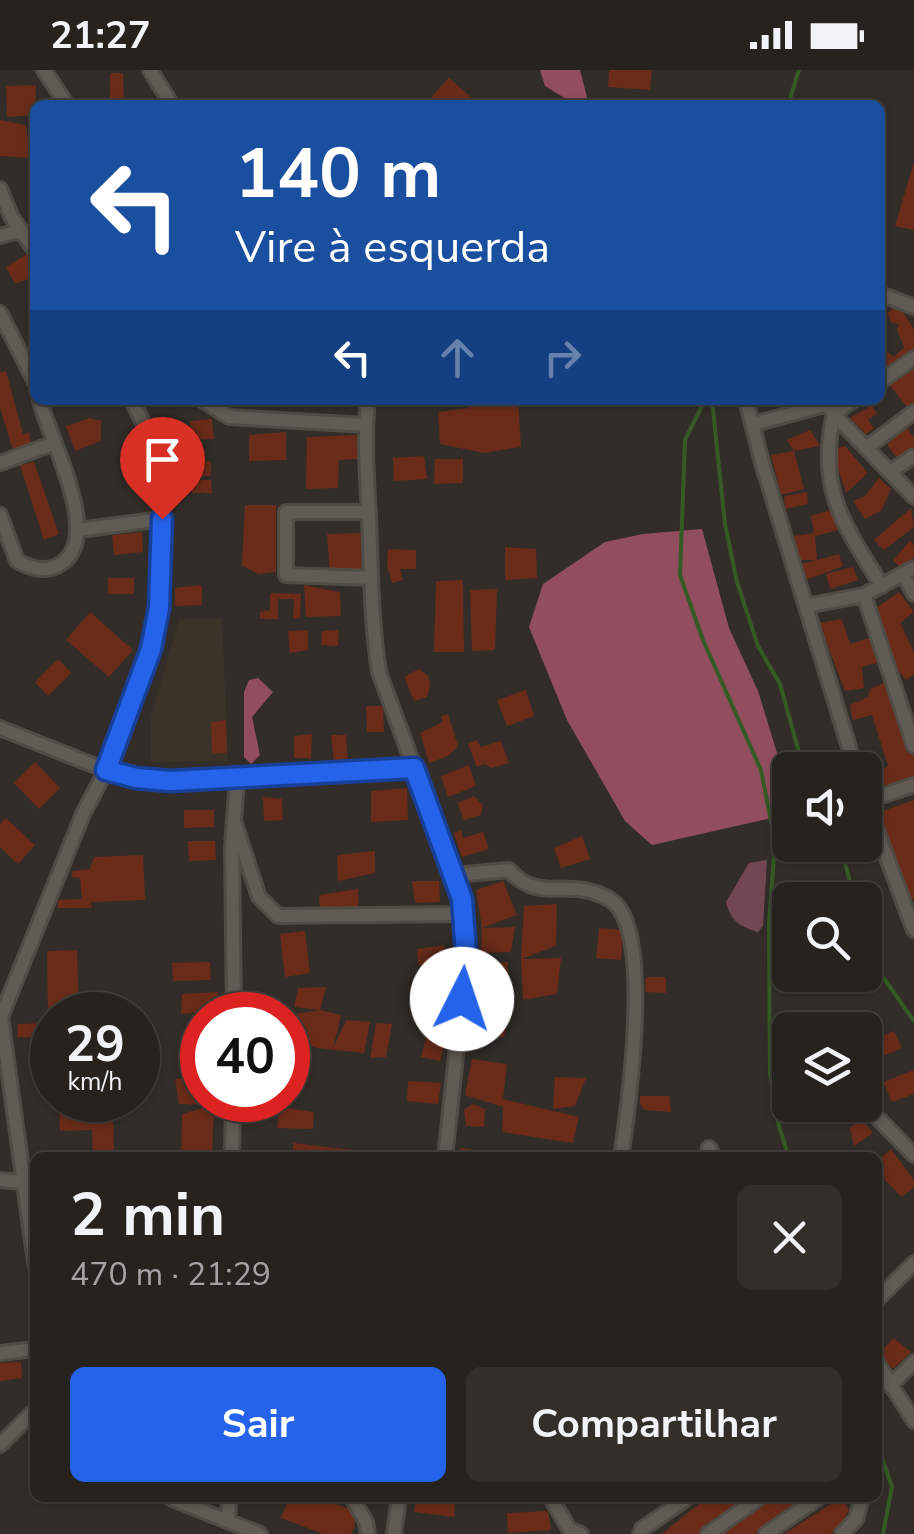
<!DOCTYPE html>
<html lang="pt">
<meta charset="utf-8">
<style>
body{margin:0;font-family:"Nunito Sans",sans-serif;background:#322f2b;color:#f1f3f6;height:100vh;display:flex;flex-direction:column;font-size:38px;white-space:nowrap}
*{box-sizing:border-box;margin:0}
p{font-size:32px;color:#a4a4a4}
.icon{flex:none;width:55px;height:55px;fill:none;stroke:currentColor;stroke-width:2;stroke-linecap:round;stroke-linejoin:round}
.map{position:relative;flex:1;overflow:hidden}
.sheet{position:absolute;left:30px;top:1082px;width:852px;height:350px;display:flex;flex-direction:column;background:#26221e;border-radius:15px;box-shadow:0 2px 8px #0004,0 0 0 2px #423f3c}
.sheet>*{flex:none}
.hud{position:absolute;left:30px;top:30px;width:855px;height:305px;border-radius:15px;box-shadow:0 2px 8px #0004,0 0 0 2px #423f3c;background:#1a4fa0;color:#fff;overflow:hidden}
.fabs{position:absolute;left:772px;top:682px;display:grid;gap:20px}
.fabs a{display:grid;place-items:center;width:110px;height:110px;border-radius:15px;background:#26221e;box-shadow:0 2px 8px #0004,0 0 0 2px #423f3c;font-size:50px}
.speed{position:absolute;left:30px;top:922px;display:flex;gap:20px;font-size:50px;font-weight:700;text-align:center}
.speed>*{display:grid;place-content:center;width:130px;height:130px;border-radius:50%;background:#26221e;box-shadow:0 2px 8px #0004,0 0 0 2px #423f3c;line-height:1}
.speed small{font-size:25px;font-weight:400}
.speed .limit{border:15px solid #d22;background:#fff;color:#111}
.pin{position:absolute;display:grid;place-items:center;width:85px;height:85px;color:#fff;margin:-102px -42px;border-radius:50% 50% 50% 0;rotate:-45deg;box-shadow:0 0 10px #0007}
.pin .icon{rotate:45deg}
.me{position:absolute;width:110px;margin:-55px;rotate:4deg;stroke-linejoin:round;filter:drop-shadow(0 0 8px #0008)}
.turn{display:flex;align-items:center;gap:35px;height:210px;padding:0 40px;font-size:45px}
.turn .icon{width:130px;height:130px;stroke-width:2.5}
.turn b{display:block;font-size:70px;line-height:85px}
.lanes{display:flex;align-items:center;height:95px;padding:0 40px;background:#0003;justify-content:center;gap:50px;direction:ltr}
.lanes .off{opacity:.35}
.round{display:grid;place-items:center;flex:none;width:105px;height:105px;border-radius:15px;background:#322f2b}
.headline{display:flex;align-items:center;justify-content:space-between;height:170px;padding:0 40px}
h1{font-size:60px;font-weight:700;line-height:75px}
.primary-button{display:flex;gap:20px;margin-top:auto;padding:20px 40px}
.primary-button a{flex:1;height:115px;border-radius:15px;background:#2563eb;color:#fff;font-size:40px;font-weight:700;line-height:115px;text-align:center}
.primary-button a+a{background:#322f2b;color:#f1f3f6}
.status{display:flex;justify-content:space-between;align-items:center;height:70px;padding:0 50px;background:#26221e;direction:ltr}
.status svg{height:28px;fill:currentColor}
.map>svg:first-child{display:block}
.built{fill:#3c3328}
.green{fill:#724751}
.forest{fill:#924e5f}
.lines{fill:none;stroke-linecap:round;stroke-linejoin:round}
.stream{stroke:#355b24;stroke-width:4}
.building{fill:#6a2c19}
.minor-casing{stroke:#4f4b45;stroke-width:18}
.minor{stroke:#605b54;stroke-width:12}
.route-casing{stroke:#184099;stroke-width:25}
.route{stroke:#2563eb;stroke-width:18}
</style>
<div class="status"><b>21:27</b><svg viewBox="0 0 49 12"><path d="M0 12V9h3v3zM5 12V6h3v6zM10 12V3h3v9zM15 12V0h3v12zM26 1h20v11H26zM47 4h2v5h-2z"/></svg></div>
<div class="map">
<svg width="914" height="1464" viewBox="0 0 914 1464">
<rect width="100%" height="100%" fill="#322d28"/>
<path class="built" d="M222,548L228,691L151,692V646L179,549Z"/>
<path class="green" d="M767,790L763,856L758,862C739,856 731,851 726,832L749,793Z"/>
<path class="forest" d="M540,0H580L589,35H576L545,16Z
M702,459L729,558L758,621L790,725V744L652,775L625,751L567,650L529,557L543,514L605,472L643,464Z
M258,608L273,622L252,647L260,685L251,694L244,687V622L249,610Z"/>
<g class="lines">
<path class="stream" d="M788,35L799,0
M705,330L685,370L680,505L703,570L761,700L775,772L769,854L770,1004L779,1056L789,1088
M712,330L725,454L737,512L758,576L780,614L804,700
M840,775L855,830
M865,865L873,893L914,951
M878,1376L892,1417L883,1464"/>
</g>
<path class="building" d="M609,0H652L650,20L608,17Z
M110,3H123L124,35H110Z
M449,8L477,32L474,35H424Z
M36,15L35,45L7,47L6,16Z
M0,50L26,55L30,88L0,86Z
M914,92V160L895,156Z
M27,184L35,196V206L15,214L6,197Z
M899,235L914,260V279L880,304V284L885,280L894,287L904,277L897,260L899,254L892,253L887,243Z
M914,295V339L911,342L889,314Z
M6,301L23,364L29,362L31,374L13,380L0,338V303Z
M481,330H518L521,377L484,383L440,374L438,342L469,338Z
M872,335L877,344L868,349L874,359L866,364L850,348Z
M90,348L101,351V371L75,381L66,356Z
M212,349L214,369L191,370L190,351Z
M906,357L914,367V378L898,390L887,374Z
M810,360L820,376L794,381L787,370Z
M286,362V390L249,391V365Z
M358,365L360,389L339,390L338,418L306,419L307,367Z
M158,374H180L179,390L157,389Z
M845,376L868,403L846,423L834,387L836,378Z
M794,381L804,419L781,425L771,385Z
M424,386L427,409L394,411L393,388Z
M435,389H463V413L434,414Z
M190,391H211V406H190Z
M34,392L59,464L44,470L20,395Z
M879,408L891,419L881,441L865,449L853,431L865,426Z
M192,410H211L212,423H192Z
M807,422L808,434L785,439L784,426Z
M245,435H276V502L259,504L242,496Z
M911,438L914,457L884,480L874,470Z
M831,440L839,460L815,466L817,490L839,484L843,496L803,511L798,495L817,490H797L794,466L814,463L811,446Z
M142,462L143,482L114,485L112,465Z
M361,463L362,504L330,503L327,464Z
M910,470L914,476V487L902,498L893,491Z
M505,477L536,479L537,508L505,510Z
M388,479L416,480V499H400L403,510L392,513L387,495Z
M853,497L858,510L830,519L826,504Z
M108,508H134V524H108Z
M463,510L464,582H434L436,511Z
M202,515V535L175,536V518Z
M304,515L340,522L341,546L306,547Z
M497,519L495,580L472,581L470,520Z
M899,522L914,542L900,553L914,582V604L906,610L896,598L876,538Z
M270,523L301,524L300,548L293,549L294,529H278V549H260V542L270,540Z
M90,542L133,580L109,607L66,570Z
M842,549L850,574L873,567L880,592L862,597L864,618L845,621L819,553Z
M308,560V580L290,583L288,561Z
M339,560L338,576L321,575L322,561Z
M58,589L71,603L48,626L35,612Z
M419,599L428,606L430,615L427,627L414,631L404,607Z
M888,611L914,685V710L882,717L879,701L888,696L872,645L853,650L850,635L868,627L870,619Z
M526,620L534,646L507,656L497,630Z
M366,636H383L384,662H367Z
M448,644L458,676L448,686L429,693L420,663L443,652L441,646Z
M226,650L227,683H212L211,652Z
M312,664L311,688H294V666Z
M331,665H346L348,693L334,692Z
M477,670L481,677L501,671L509,693L491,698L485,694L477,697L468,674Z
M35,692L60,718L39,739L14,713Z
M469,695L476,716L448,727L441,706Z
M407,718L408,750L371,752V721Z
M474,726L483,735L481,745L464,750L457,733Z
M263,727L282,729L283,750L264,751Z
M914,730V829L907,831L880,742Z
M184,740H214V757L184,758Z
M6,748L35,775L18,794L0,777V754Z
M461,760L463,768L483,762L489,779L462,787L454,763Z
M582,766L590,789L561,798L554,778Z
M188,771H215L216,790L189,791Z
M375,781V803L338,811L337,785Z
M143,785L145,830L91,832L92,838H58L57,830L82,829L80,808L72,807V801L90,799L94,787Z
M412,811H439L440,832L415,833Z
M503,811L517,845L482,858L515,857L511,882L481,883L482,858L476,820Z
M358,819L359,841L320,844L319,825Z
M557,834L556,876L521,889L561,888L557,924L523,930L521,889L524,836Z
M599,858L623,860L621,890L596,888Z
M305,861L310,903L285,907L280,864Z
M444,875L448,891L418,895L417,879Z
M77,880L79,944H48L47,881Z
M210,892L211,910L173,911L172,893Z
M508,892L506,933H511L504,967H481L486,934L506,933L478,928L479,894Z
M646,907H666V923L645,922Z
M326,917L320,940L294,937L298,918Z
M218,922L216,941L181,944L182,924Z
M320,940L341,945L333,979L346,950L370,952L364,983L317,978L288,970V945Z
M52,953V962L45,963V968L17,967L18,954Z
M376,953L392,954L386,987L370,988Z
M428,960L447,963L440,991L421,987Z
M894,961L902,978L865,994V974Z
M472,989L507,994L503,1029L579,1047L573,1073L502,1062L503,1037L465,1025Z
M914,1000V1024L892,1032L883,1012Z
M555,1007L586,1008L575,1036L553,1039Z
M175,1009H202V1030H215L214,1035L179,1034Z
M408,1011L441,1013L438,1034L407,1031Z
M640,1026H669L671,1042L645,1040L640,1034Z
M245,1030H263V1049H246Z
M472,1034L485,1039L484,1057L466,1056L464,1040Z
M113,1035L114,1088H93L92,1060L60,1061L59,1037Z
M214,1035L212,1088H181L182,1044Z
M280,1037L314,1042L313,1059L277,1058Z
M861,1048L873,1063L854,1076L850,1058Z
M293,1073L362,1081L360,1088H293Z
M461,1078L501,1083V1088H459Z
M891,1079L914,1110V1117L902,1127L878,1103V1091Z
M894,1268L911,1282L893,1299L878,1284Z
M21,1292L22,1308L0,1311V1293Z
M289,1428H316L354,1440L355,1456L351,1464H323L281,1448Z
M416,1428H455L454,1447L414,1442Z
M706,1428H751L701,1464H662Z
M771,1428H810L755,1464H718Z
M840,1428H844L849,1440L839,1459L830,1464H784Z
M548,1441L551,1460L508,1463L507,1443Z"/>
<g class="lines">
<defs>
<path id="minor" d="M44,0L67,35
M150,0L172,35
M0,119L11,146L35,181
M0,166L21,160
M880,224L914,237
M0,243L35,312
M880,312L914,288
M202,330L229,347L366,355
M368,330C364,369 367,408 369,447C371,499 371,551 379,602L454,805L465,844L467,884L445,1088
M746,330L763,396L856,700
M825,330L838,349L914,427
M854,330L834,343C817,419 843,454 882,516
M754,354L828,334
M866,378L914,342
M0,393L52,374
M890,402L914,386
M369,442H286V505L371,508
M0,445L17,491C31,499 48,503 62,493C103,464 49,370 40,330
M79,460L162,449
M914,498L864,525L914,676
M904,506L914,524
M806,536L864,525
M0,658L106,700L170,711L414,698
M865,729L914,860
M866,731L914,715
M234,751L259,827L278,846L465,844
M454,805L509,800C538,833 566,809 601,825C606,827 615,832 619,838C650,882 629,1033 621,1088
M234,945L232,777L237,709
M865,1035L914,1085
M709,1078L715,1088
M232,1088L233,1030
M0,1110L23,1112
M35,1193L1,947L83,744L106,700L151,579L159,538L162,449L159,416L145,357L132,330
M878,1229L914,1193
M0,1283L35,1279
M878,1294L914,1351
M890,1316L914,1292
M0,1375L35,1340
M170,1428L260,1464
M352,1428L366,1452L368,1464
M551,1428L569,1459L581,1464
M228,1451L229,1428
M394,1464L399,1428
M640,1464L642,1459L687,1428
M708,1464L759,1428
M766,1464L818,1428
M842,1464L856,1449L862,1428"/>
</defs>
<use href="#minor" class="minor-casing"/>
<use href="#minor" class="minor"/>
</g>
<g class="lines">
<defs>
<path id="route" d="M162,449L159,538L151,579L106,700L136,708L170,711L414,698L462,829L466,884L462,929"/>
</defs>
<use href="#route" class="route-casing"/>
<use href="#route" class="route"/>
</g>
</svg>
<div class="fabs">
<a><svg class="icon" aria-label="sound" viewBox="0 0 24 24"><path d="M4 9h4l5-4v14l-5-4H4zM17 9q2 3 0 6"/></svg></a>
<a><svg class="icon" aria-label="search" viewBox="0 0 24 24"><circle cx="10" cy="10" r="6"/><path d="M15 15l6 6"/></svg></a>
<a><svg class="icon" aria-label="layers" viewBox="0 0 24 24"><path d="M12 4l9 5-9 5-9-5zM3 14l9 5 9-5"/></svg></a>
</div>
<div class="speed"><div>29<small>km/h</small></div><div class="limit">40</div></div>
<div class="pin" style="left:162px;top:449px;background:#d93025"><svg class="icon" aria-label="arrive" viewBox="0 0 24 24"><path d="M6 21V4h12l-3 4 3 4H6"/></svg></div>
<svg class="me" style="left:462px;top:929px" viewBox="-20 -20 40 40"><circle r="19" fill="#fff"/><path d="M0-13L10 11 0 6-10 11z" fill="#2563eb"/></svg>
<div class="hud">
<div class="turn"><svg class="icon" aria-label="left" viewBox="0 0 24 24"><path d="M17 20v-9H6M10 6l-5 5 5 5"/></svg><div><b>140 m</b>Vire à esquerda</div></div>
<div class="lanes"><svg class="icon" aria-label="left" viewBox="0 0 24 24"><path d="M17 20v-9H6M10 6l-5 5 5 5"/></svg><svg class="icon off" aria-label="ahead" viewBox="0 0 24 24"><path d="M12 20V5M6 11l6-6 6 6"/></svg><svg class="icon off" aria-label="right" viewBox="0 0 24 24"><path d="M7 20v-9h11M14 6l5 5-5 5"/></svg></div>
</div>
<section class="sheet">
<div class="headline"><div><h1>2 min</h1><p>470 m · 21:29</p></div><a class="round"><svg class="icon" aria-label="close" viewBox="0 0 24 24"><path d="M6 6l12 12M18 6L6 18"/></svg></a></div>
<div class="primary-button"><a>Sair</a><a>Compartilhar</a></div>
</section>
</div>
